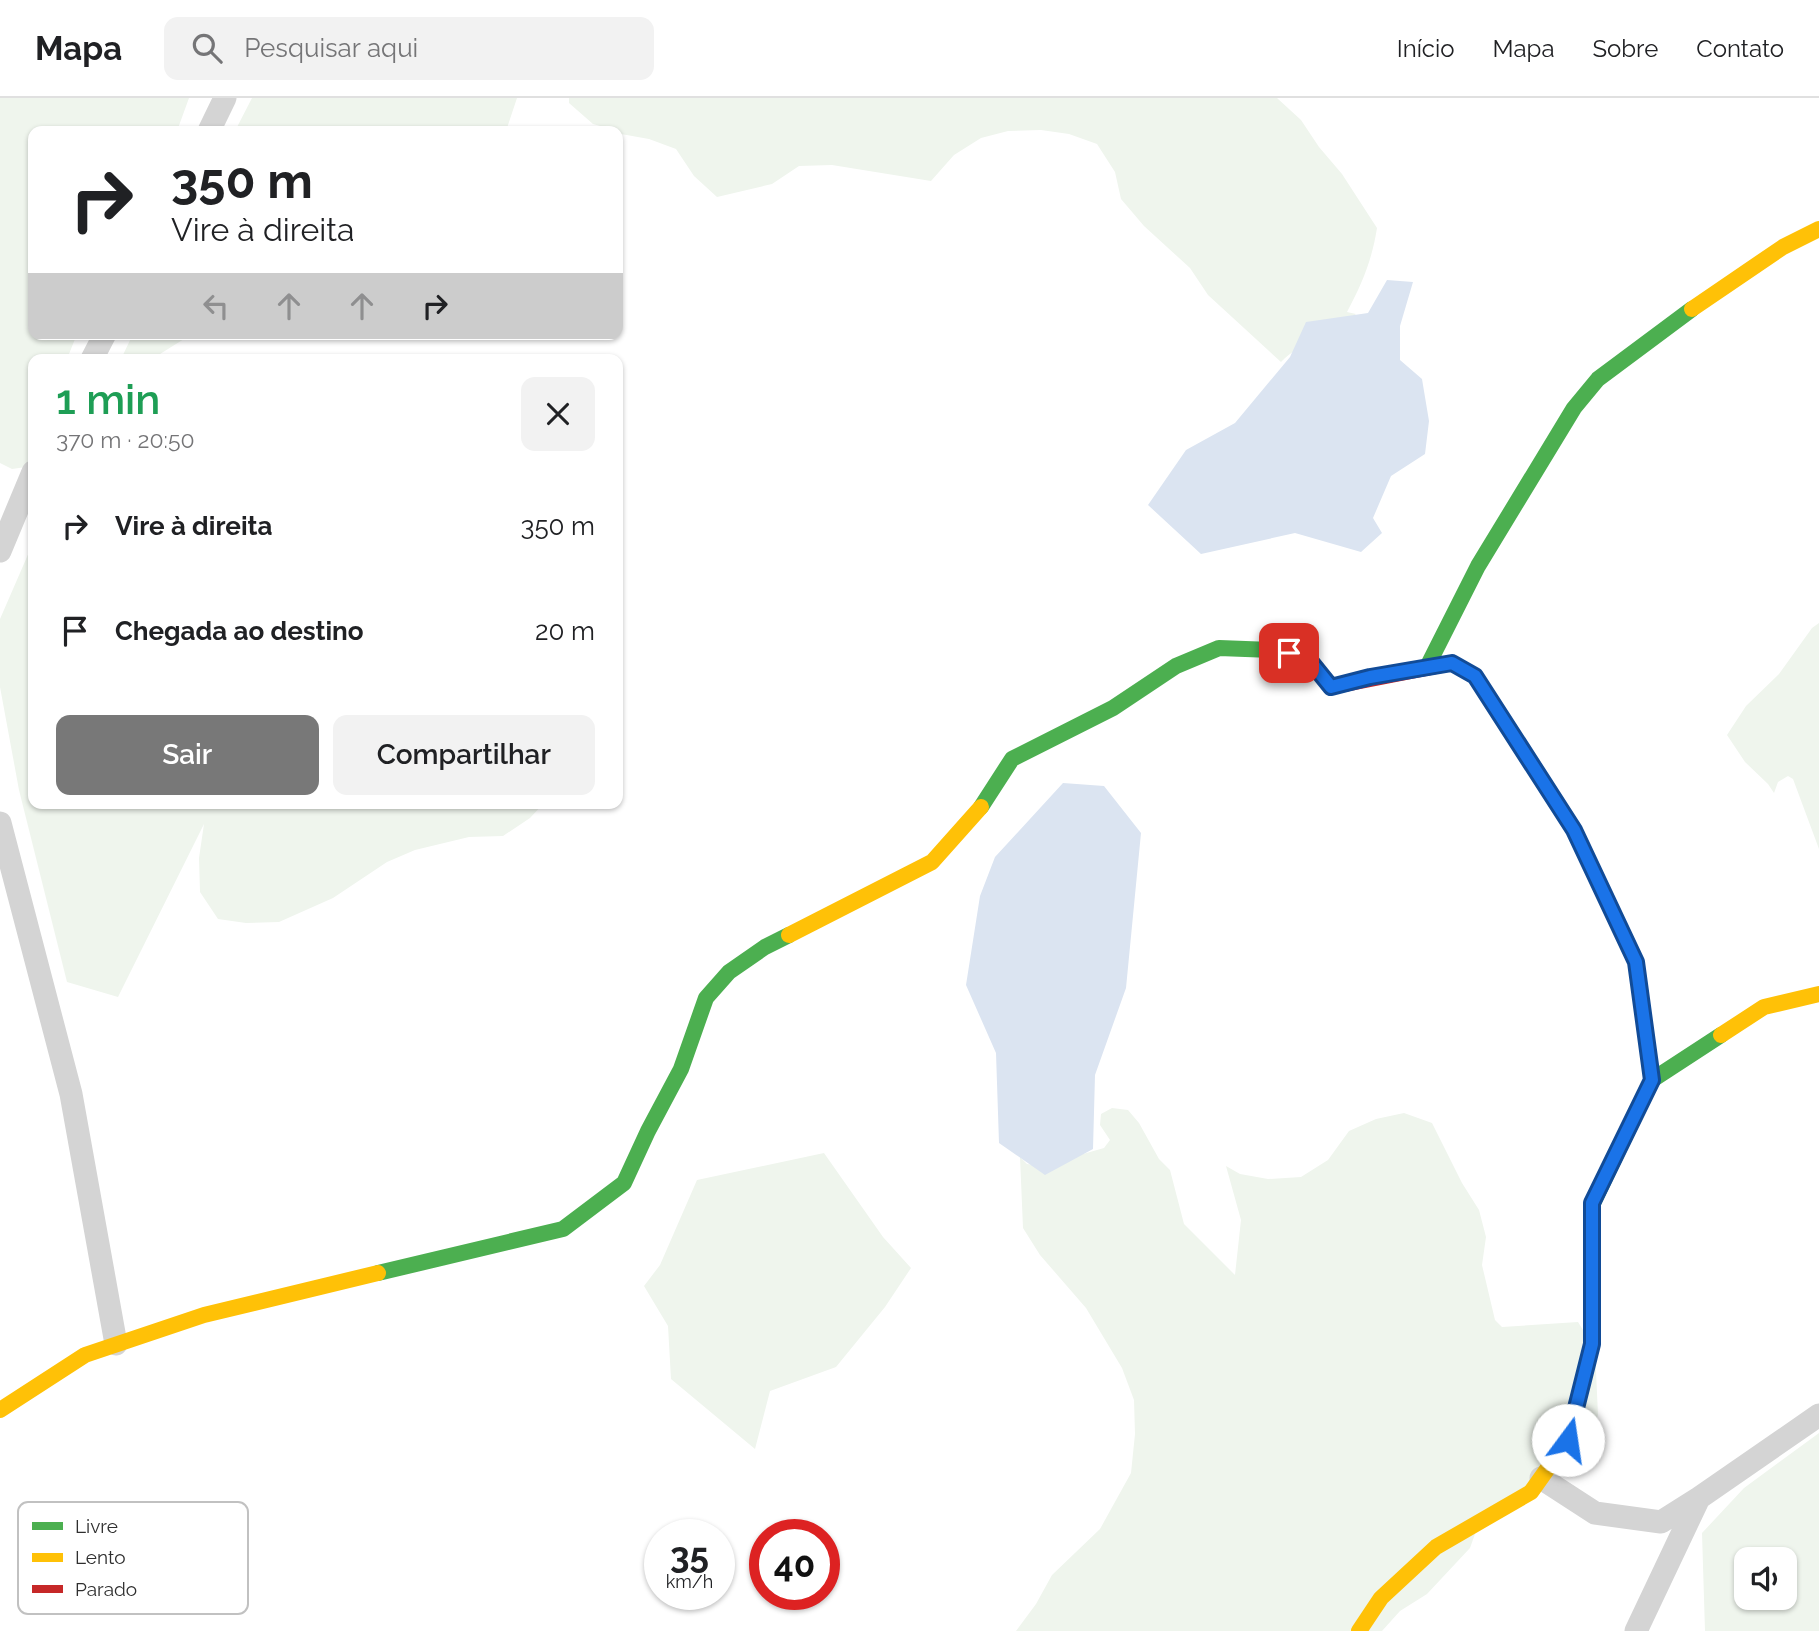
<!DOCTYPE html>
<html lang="pt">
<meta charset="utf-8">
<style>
body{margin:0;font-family:Raleway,sans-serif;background:#f2f2f2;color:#202124;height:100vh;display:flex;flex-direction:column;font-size:26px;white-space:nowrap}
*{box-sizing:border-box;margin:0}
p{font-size:23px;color:#757577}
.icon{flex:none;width:38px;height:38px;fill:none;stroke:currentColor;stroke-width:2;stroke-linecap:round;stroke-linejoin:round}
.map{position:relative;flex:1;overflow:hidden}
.details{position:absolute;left:28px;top:256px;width:595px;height:455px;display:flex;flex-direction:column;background:#fff;border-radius:14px;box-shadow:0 2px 5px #0004}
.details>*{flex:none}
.banner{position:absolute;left:28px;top:28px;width:595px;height:214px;border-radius:14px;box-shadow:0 2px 5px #0004;background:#fff;color:#202124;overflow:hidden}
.tools{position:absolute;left:1734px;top:1449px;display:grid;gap:14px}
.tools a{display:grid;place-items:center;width:63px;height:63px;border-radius:14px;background:#fff;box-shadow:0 2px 5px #0004;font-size:35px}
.speed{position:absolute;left:644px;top:1421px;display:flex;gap:14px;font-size:35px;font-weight:700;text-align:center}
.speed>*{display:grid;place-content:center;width:91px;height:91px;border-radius:50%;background:#fff;box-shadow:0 2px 5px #0004;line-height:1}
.speed small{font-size:18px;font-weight:400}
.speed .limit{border:10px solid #d22;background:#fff;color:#111}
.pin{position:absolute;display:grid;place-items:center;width:60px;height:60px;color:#fff;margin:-30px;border-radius:14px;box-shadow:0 4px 10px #0006}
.me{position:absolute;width:77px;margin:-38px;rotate:14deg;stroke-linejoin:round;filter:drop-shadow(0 0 5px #0008)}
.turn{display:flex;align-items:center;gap:24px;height:147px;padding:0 28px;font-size:32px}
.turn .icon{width:91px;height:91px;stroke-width:2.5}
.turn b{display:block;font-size:49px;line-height:60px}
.lanes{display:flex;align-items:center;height:66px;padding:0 28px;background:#0003;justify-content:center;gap:35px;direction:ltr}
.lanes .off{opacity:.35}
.round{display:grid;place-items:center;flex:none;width:74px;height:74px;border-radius:14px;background:#f2f2f2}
.headline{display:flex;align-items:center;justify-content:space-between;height:119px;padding:0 28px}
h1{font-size:42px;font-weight:600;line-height:52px;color:#1e9e55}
.action{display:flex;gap:14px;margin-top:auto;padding:14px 28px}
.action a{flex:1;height:80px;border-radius:14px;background:#787878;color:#fff;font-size:28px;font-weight:600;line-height:80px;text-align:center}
.action a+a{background:#f2f2f2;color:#202124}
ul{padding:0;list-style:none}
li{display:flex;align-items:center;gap:21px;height:105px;padding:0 28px}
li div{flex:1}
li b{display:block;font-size:26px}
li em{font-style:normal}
header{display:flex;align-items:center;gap:42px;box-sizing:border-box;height:98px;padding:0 35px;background:#fff;border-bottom:2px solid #e0e0e0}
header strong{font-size:33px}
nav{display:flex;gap:38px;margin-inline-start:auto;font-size:24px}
.search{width:490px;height:63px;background:#f2f2f2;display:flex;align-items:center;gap:18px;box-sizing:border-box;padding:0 24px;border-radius:14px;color:#757577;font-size:26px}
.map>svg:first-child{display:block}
.green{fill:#eff5ed;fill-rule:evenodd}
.water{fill:#dbe4f1}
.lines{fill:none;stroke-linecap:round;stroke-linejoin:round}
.street{stroke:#d4d4d4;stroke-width:23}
.fast{stroke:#4caf50;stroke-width:16}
.slow{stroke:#ffc107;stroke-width:16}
.jam{stroke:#c62828;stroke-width:16}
.route-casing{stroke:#114b97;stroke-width:18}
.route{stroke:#1a73e8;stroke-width:12}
.key{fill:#fff;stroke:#c1c1c1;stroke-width:2}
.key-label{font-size:19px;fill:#2f2f2f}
</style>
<header>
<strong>Mapa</strong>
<div class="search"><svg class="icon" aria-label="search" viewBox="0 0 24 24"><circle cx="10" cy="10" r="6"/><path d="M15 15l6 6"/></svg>Pesquisar aqui</div>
<nav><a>Início</a><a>Mapa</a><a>Sobre</a><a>Contato</a></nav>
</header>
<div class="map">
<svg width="1819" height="1533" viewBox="0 0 1819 1533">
<rect width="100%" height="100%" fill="#fff"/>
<path class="green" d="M0,0H189L177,33H33V236H77L67,261H33V368L12,371L0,365Z
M252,0H517L506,33H235Z
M569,0H1277L1301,22L1319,49L1342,76L1377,130C1372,162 1362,186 1347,214L1356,216C1334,235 1301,243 1281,264L1208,197L1190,170L1144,128L1121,101L1115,74L1097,46L1069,36L1041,32L1008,33L981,40L954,57L931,83L832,67L799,68L772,86L717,99L694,78L676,51L649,41L621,36L618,33L593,26L569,5Z
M133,236H192L152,261H121Z
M33,445V705H544L530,720L503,738L469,739L415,752L387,764L333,800L279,824L246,825L218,821L200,794L199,760L204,726L118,899L67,884L19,692L0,589V521Z
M1819,525V751L1793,681L1788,678L1778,684L1774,695L1768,686L1745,664L1727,637L1746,608L1779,576L1812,530Z
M1112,1010L1128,1012L1139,1025L1159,1061L1170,1072L1184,1126L1235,1177L1241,1122L1226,1068L1240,1076L1268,1081L1301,1079L1328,1062L1349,1033L1376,1021L1404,1015L1432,1025L1462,1085L1479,1112L1486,1139L1482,1167L1495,1222L1502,1229L1578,1224L1595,1251L1598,1317L1588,1346L1561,1369L1480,1422L1470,1450L1427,1496L1400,1513L1382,1533H1016L1036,1506L1052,1477L1100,1431L1131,1375L1135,1336L1134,1302L1122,1270L1086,1210L1040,1157L1023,1130L1020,1059L1027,1066L1041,1068L1104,1050L1110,1042L1100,1027L1101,1016Z
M824,1055L883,1139L911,1170L885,1209L836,1269L770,1293L755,1351L671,1281L668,1228L644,1188L660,1167L697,1082Z
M1819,1335V1533H1705L1702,1435L1744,1390ZM1746,1461H1785V1500H1746Z"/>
<path class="water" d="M1387,182L1413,184L1400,228V262L1422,281L1429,323L1425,356L1391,378L1373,420L1382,435L1361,454L1295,435L1201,456L1148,407L1186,352L1235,325L1290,259L1306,224L1368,215Z
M1063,685L1104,688L1141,735L1126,890L1095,977L1093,1051L1045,1077L999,1045L996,955L966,887L980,798L995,759Z"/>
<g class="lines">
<path class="street" d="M209,33L225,0
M92,261L105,236
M0,453L33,374
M0,725L71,996L116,1246
M1541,1380L1595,1415L1661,1424L1699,1400
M1636,1533L1699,1400L1819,1317"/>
<path class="fast" d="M1427,569L1478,468L1574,310L1598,281L1692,211
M1488,598L1574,732L1636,864L1652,982
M981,709L1012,661L1113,610L1176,568L1219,550L1272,552L1306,558L1331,589L1345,586
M378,1175L563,1131L624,1085L648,1033L681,971L706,900L729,874L765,849L789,837
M1572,1326L1592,1246L1593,1105L1652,982L1721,937"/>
<path class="slow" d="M1692,211L1783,149L1819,131
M789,837L932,764L981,709
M1721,937L1764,909L1819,896
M0,1312L85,1257L204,1217L378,1175
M1359,1533L1381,1500L1436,1449L1531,1394L1568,1342L1572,1326"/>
<path class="jam" d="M1345,586L1452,565L1475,578L1488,598"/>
</g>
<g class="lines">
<defs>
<path id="route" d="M1289,555L1306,558L1331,589L1370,579L1452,565L1475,578L1574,732L1636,864L1652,982L1592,1105V1246L1568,1342"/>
</defs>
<use href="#route" class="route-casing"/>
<use href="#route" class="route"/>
</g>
<rect x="18" y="1404" width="230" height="112" rx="10" class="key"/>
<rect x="32" y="1424" width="31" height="8" fill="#4caf50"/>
<rect x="32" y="1455" width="31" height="9" fill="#ffc107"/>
<rect x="32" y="1487" width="31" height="8" fill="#c62828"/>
<g class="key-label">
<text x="75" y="1435">Livre</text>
<text x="75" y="1466">Lento</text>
<text x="75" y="1498">Parado</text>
</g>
</svg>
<div class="tools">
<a><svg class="icon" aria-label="sound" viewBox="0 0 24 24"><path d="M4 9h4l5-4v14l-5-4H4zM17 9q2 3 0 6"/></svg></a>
</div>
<div class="speed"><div>35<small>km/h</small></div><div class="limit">40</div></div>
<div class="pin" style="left:1289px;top:555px;background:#d93025"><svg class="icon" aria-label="arrive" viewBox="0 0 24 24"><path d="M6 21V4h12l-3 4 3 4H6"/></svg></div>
<svg class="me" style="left:1568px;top:1342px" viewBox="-20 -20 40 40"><circle r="19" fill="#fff"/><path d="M0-13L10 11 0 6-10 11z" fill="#1a73e8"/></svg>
<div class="banner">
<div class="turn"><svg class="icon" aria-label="right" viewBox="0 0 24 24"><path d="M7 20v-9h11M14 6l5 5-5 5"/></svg><div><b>350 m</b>Vire à direita</div></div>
<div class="lanes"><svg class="icon off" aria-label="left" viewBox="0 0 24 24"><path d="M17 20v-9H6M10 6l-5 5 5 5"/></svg><svg class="icon off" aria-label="ahead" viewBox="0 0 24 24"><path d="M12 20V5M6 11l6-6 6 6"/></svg><svg class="icon off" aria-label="ahead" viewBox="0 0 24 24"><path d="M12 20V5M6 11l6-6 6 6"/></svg><svg class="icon" aria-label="right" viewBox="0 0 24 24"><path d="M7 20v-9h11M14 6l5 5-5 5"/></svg></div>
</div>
<section class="details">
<div class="headline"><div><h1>1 min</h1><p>370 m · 20:50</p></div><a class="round"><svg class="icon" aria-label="close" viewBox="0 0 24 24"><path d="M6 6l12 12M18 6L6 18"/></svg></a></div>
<ul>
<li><svg class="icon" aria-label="right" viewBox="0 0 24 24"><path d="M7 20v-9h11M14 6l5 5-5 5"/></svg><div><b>Vire à direita</b></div><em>350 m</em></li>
<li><svg class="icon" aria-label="arrive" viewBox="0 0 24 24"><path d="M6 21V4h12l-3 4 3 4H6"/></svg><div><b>Chegada ao destino</b></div><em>20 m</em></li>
</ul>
<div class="action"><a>Sair</a><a>Compartilhar</a></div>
</section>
</div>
